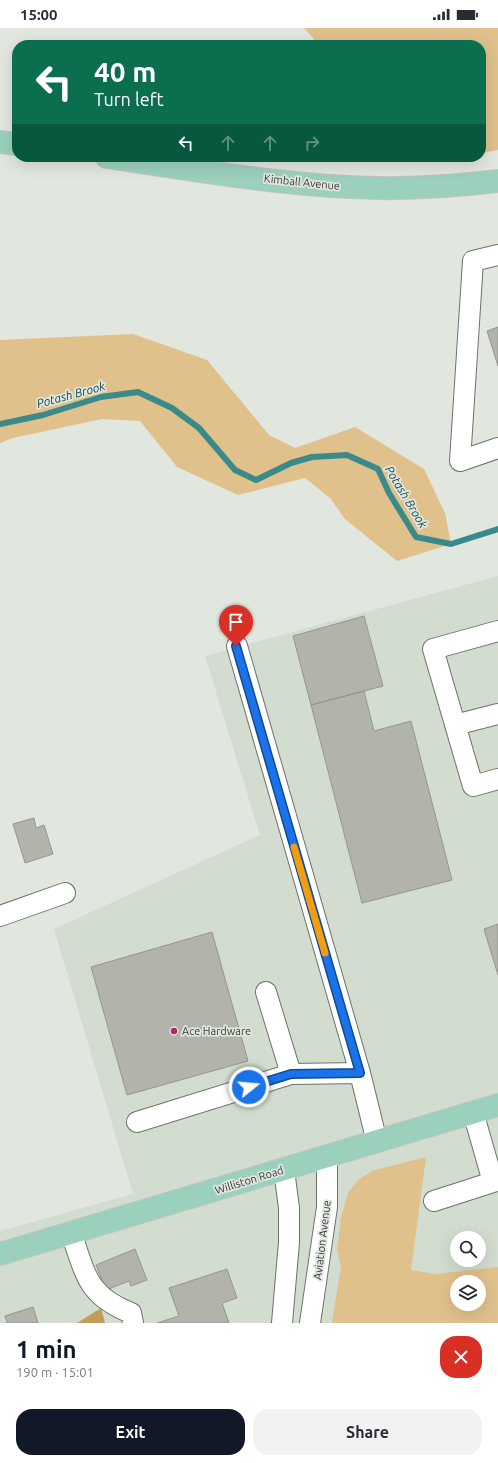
<!DOCTYPE html>
<meta charset="utf-8">
<style>
body{margin:0;font-family:Ubuntu,sans-serif;background:#f2f2f3;color:#2b2b33;height:100vh;display:flex;flex-direction:column;font-size:15px;white-space:nowrap}
*{box-sizing:border-box;margin:0}
p{font-size:13px;color:#7c7c81}
.icon{flex:none;width:22px;height:22px;fill:none;stroke:currentColor;stroke-width:2;stroke-linecap:round;stroke-linejoin:round}
.map{position:relative;height:1295px;overflow:hidden}
.sheet{display:flex;flex-direction:column;background:#fff;flex:1}
.sheet>*{flex:none}
.guide{position:absolute;left:12px;top:12px;width:474px;height:122px;border-radius:16px;box-shadow:0 4px 16px #0002;background:#0b6e4f;color:#fff;overflow:hidden}
.buttons{position:absolute;left:450px;top:1203px;display:grid;gap:8px}
.buttons a{display:grid;place-items:center;width:36px;height:36px;border-radius:50%;background:#fff;box-shadow:0 4px 16px #0002;font-size:20px}
.pin{position:absolute;display:grid;place-items:center;width:34px;height:34px;color:#fff;margin:-41px -17px;border-radius:50% 50% 50% 0;rotate:-45deg;box-shadow:0 0 4px #0007}
.pin .icon{rotate:45deg}
.me{position:absolute;width:44px;margin:-22px;rotate:73deg;stroke-linejoin:round;filter:drop-shadow(0 0 3px #0008)}
.turn{display:flex;align-items:center;gap:14px;height:84px;padding:0 16px;font-size:18px}
.turn .icon{width:52px;height:52px;stroke-width:2.5}
.turn b{display:block;font-size:28px;line-height:34px}
.lanes{display:flex;align-items:center;height:38px;padding:0 16px;background:#0003;justify-content:center;gap:20px;direction:ltr}
.lanes .off{opacity:.35}
.round{display:grid;place-items:center;flex:none;width:42px;height:42px;border-radius:16px;background:#f2f2f3}
.headline{display:flex;align-items:center;justify-content:space-between;height:68px;padding:0 16px}
h1{font-size:24px;font-weight:700;line-height:30px;color:#111827}
.action{display:flex;gap:8px;margin-top:auto;padding:8px 16px}
.action a{flex:1;height:46px;border-radius:16px;background:#111827;color:#fff;font-size:16px;font-weight:700;line-height:46px;text-align:center}
.action a+a{background:#f2f2f3;color:#2b2b33}
.status{display:flex;justify-content:space-between;align-items:center;height:28px;padding:0 20px;background:#fff;direction:ltr}
.status svg{height:11px;fill:currentColor}
.map>svg:first-child{display:block}
.built{fill:#d2dccf;fill-rule:evenodd}
.green{fill:#e0c18c;fill-rule:evenodd}
.forest{fill:#c39e58}
.lines{fill:none;stroke-linecap:round;stroke-linejoin:round}
.stream{stroke:#3b8a8a;stroke-width:6}
.building{fill:#b2b3ab;stroke:#95968e}
.minor-casing{stroke:#6d726c;stroke-width:22}
.major-casing{stroke:#c3c4c3;stroke-width:24}
.minor{stroke:#fff;stroke-width:20}
.major{stroke:#9bd0bd;stroke-width:22}
.route-casing{stroke:#114b97;stroke-width:10}
.route{stroke:#1a73e8;stroke-width:7}
.slow{stroke:#f59e0b;stroke-width:7}
.poi-dot{fill:#b0286b;stroke:#e1e6df;stroke-width:1.5}
.labels{text-anchor:middle;stroke-width:3.5;stroke-linejoin:round;paint-order:stroke}
.street-label{font-size:11px;fill:#383a38;stroke:#e1e6df}
.poi-label{font-size:11px;fill:#383a38;stroke:#e1e6df;text-anchor:start}
.water-label{font-size:12px;font-style:italic;fill:#164647;stroke:#e1e6df}
</style>
<div class="status"><b>15:00</b><svg viewBox="0 0 49 12"><path d="M0 12V9h3v3zM5 12V6h3v6zM10 12V3h3v9zM15 12V0h3v12zM26 1h20v11H26zM47 4h2v5h-2z"/></svg></div>
<div class="map">
<svg width="498" height="1295" viewBox="0 0 498 1295">
<rect width="100%" height="100%" fill="#e1e6df"/>
<path class="built" d="M498,548V1295H0V1203L133,1166L54,901L260,807L205,628ZM457,1210H479V1232H457ZM457,1254H479V1276H457Z"/>
<path class="green" d="M304,0H498V122L481,125V17H319Z
M133,306L207,332L269,407L295,420L355,399L424,441L445,485L451,516L397,533L345,491L330,470L305,450L238,467L177,439L140,393L102,391L13,410L0,415V312Z
M426,1129L411,1242L435,1246L498,1239V1295H332L341,1238L337,1223L341,1189L348,1165L358,1152L372,1143ZM457,1254H479V1276H457Z"/>
<path class="forest" d="M101,1280L105,1295H77Z"/>
<g class="lines">
<path class="stream" d="M0,396L43,387L101,369L138,364L172,380L199,400L235,442L256,452L291,435L312,429L347,427L378,441L389,465L416,509L451,516L498,501"/>
</g>
<path class="building" d="M498,299V338L487,303Z
M364,588L383,658L311,677L293,608Z
M364,663L374,703L411,693L452,852L362,875L311,677Z
M34,790L36,800L44,797L53,826L25,835L13,796Z
M498,896V947L484,901Z
M212,904L248,1033L127,1067L91,939Z
M135,1221L147,1252L131,1258L129,1253L106,1262L96,1237Z
M227,1241L237,1270L222,1275L229,1295H157L179,1288L169,1260Z
M33,1279L38,1295H7L5,1288Z"/>
<g class="lines">
<defs>
<path id="minor" d="M498,227L473,233L460,433L498,420
M498,603L433,621L473,758L498,751
M237,618L360,1045L377,1114
M455,697L498,686
M0,888L65,865
M266,964L291,1046
M137,1094L291,1046L360,1045
M434,1173L493,1154L473,1084
M71,1205C86,1246 86,1267 131,1285L133,1295
M282,1295L289,1214V1180L284,1142
M310,1295L327,1179V1129"/>
<path id="major" d="M0,114L17,116
M107,129C188,141 269,155 350,159C400,162 449,159 498,153
M0,1226L498,1077"/>
</defs>
<use href="#minor" class="minor-casing"/>
<use href="#major" class="major-casing"/>
<use href="#minor" class="minor"/>
<use href="#major" class="major"/>
</g>
<g class="lines">
<defs>
<path id="route" d="M236,618L360,1045L291,1046L249,1059"/>
</defs>
<use href="#route" class="route-casing"/>
<use href="#route" class="route"/>
<path class="slow" d="M294,819L325,925"/>
</g>
<circle class="poi-dot" cx="174" cy="1003" r="4"/>
<g class="labels">
<g class="street-label">
<text transform="translate(302 154) rotate(6)" y="4">Kimball Avenue</text>
<text transform="translate(249 1152) rotate(-17)" y="4">Williston Road</text>
<text transform="translate(322 1212) rotate(-83)" y="4">Aviation Avenue</text>
</g>
<g class="poi-label">
<text x="182" y="1007">Ace Hardware</text>
</g>
<g class="water-label">
<text transform="translate(71 367) rotate(-15)" y="4">Potash Brook</text>
<text transform="translate(406 469) rotate(59)" y="4">Potash Brook</text>
</g>
</g>
</svg>
<div class="buttons">
<a><svg class="icon" aria-label="search" viewBox="0 0 24 24"><circle cx="10" cy="10" r="6"/><path d="M15 15l6 6"/></svg></a>
<a><svg class="icon" aria-label="layers" viewBox="0 0 24 24"><path d="M12 4l9 5-9 5-9-5zM3 14l9 5 9-5"/></svg></a>
</div>
<div class="pin" style="left:236px;top:618px;background:#d93025"><svg class="icon" aria-label="arrive" viewBox="0 0 24 24"><path d="M6 21V4h12l-3 4 3 4H6"/></svg></div>
<svg class="me" style="left:249px;top:1059px" viewBox="-20 -20 40 40"><circle r="17" fill="#1a73e8" stroke="#fff" stroke-width="3"/><path d="M0-11L8 9 0 5-8 9z" fill="#fff"/></svg>
<div class="guide">
<div class="turn"><svg class="icon" aria-label="left" viewBox="0 0 24 24"><path d="M17 20v-9H6M10 6l-5 5 5 5"/></svg><div><b>40 m</b>Turn left</div></div>
<div class="lanes"><svg class="icon" aria-label="left" viewBox="0 0 24 24"><path d="M17 20v-9H6M10 6l-5 5 5 5"/></svg><svg class="icon off" aria-label="ahead" viewBox="0 0 24 24"><path d="M12 20V5M6 11l6-6 6 6"/></svg><svg class="icon off" aria-label="ahead" viewBox="0 0 24 24"><path d="M12 20V5M6 11l6-6 6 6"/></svg><svg class="icon off" aria-label="right" viewBox="0 0 24 24"><path d="M7 20v-9h11M14 6l5 5-5 5"/></svg></div>
</div>
</div>
<section class="sheet">
<div class="headline"><div><h1>1 min</h1><p>190 m · 15:01</p></div><a class="round" style="background:#d93025;color:#fff"><svg class="icon" aria-label="close" viewBox="0 0 24 24"><path d="M6 6l12 12M18 6L6 18"/></svg></a></div>
<div class="action"><a>Exit</a><a>Share</a></div>
</section>
